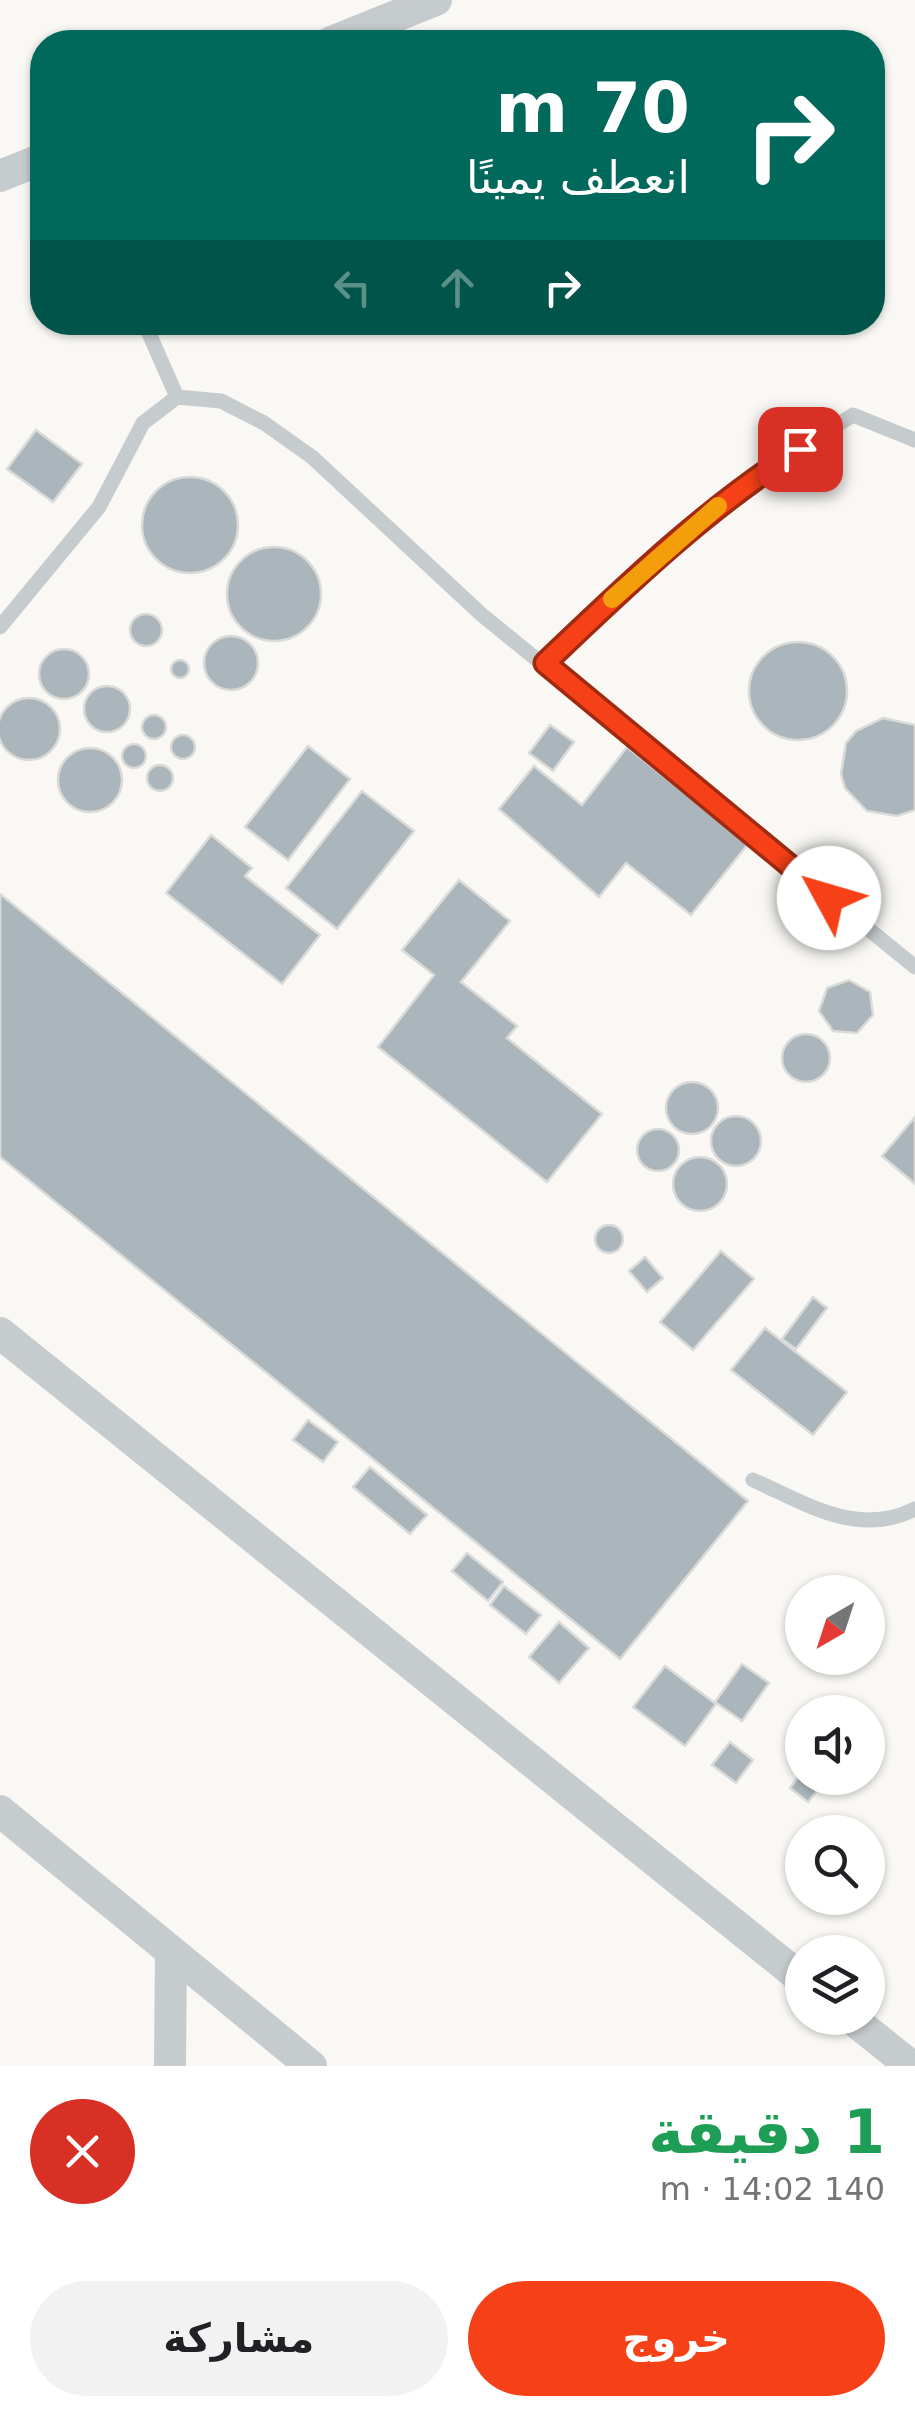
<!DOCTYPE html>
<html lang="ar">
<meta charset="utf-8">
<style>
body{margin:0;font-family:"DejaVu Sans",Cairo,sans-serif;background:#f2f2f2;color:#202124;direction:rtl;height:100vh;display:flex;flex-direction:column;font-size:38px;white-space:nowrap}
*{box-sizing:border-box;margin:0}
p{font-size:32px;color:#757577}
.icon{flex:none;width:55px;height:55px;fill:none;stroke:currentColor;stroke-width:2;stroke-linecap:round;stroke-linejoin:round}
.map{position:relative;height:2066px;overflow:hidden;direction:ltr}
.side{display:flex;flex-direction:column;background:#fff;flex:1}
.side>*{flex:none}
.guide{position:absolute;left:30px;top:30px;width:855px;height:305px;border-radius:40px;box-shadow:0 2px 8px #0004;direction:rtl;background:#00695c;color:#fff;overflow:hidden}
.needle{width:65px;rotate:219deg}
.fabs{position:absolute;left:785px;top:1575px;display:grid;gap:20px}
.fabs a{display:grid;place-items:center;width:100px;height:100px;border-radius:50%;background:#fff;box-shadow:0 2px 8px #0004;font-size:50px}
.pin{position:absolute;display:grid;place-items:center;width:85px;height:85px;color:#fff;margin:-42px;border-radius:20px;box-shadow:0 5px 15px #0006}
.me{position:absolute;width:110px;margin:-55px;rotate:309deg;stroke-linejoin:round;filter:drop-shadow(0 0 8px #0008)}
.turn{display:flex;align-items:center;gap:35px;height:210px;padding:0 30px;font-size:45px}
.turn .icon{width:130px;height:130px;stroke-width:2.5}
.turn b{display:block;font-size:70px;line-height:85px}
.lanes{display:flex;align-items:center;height:95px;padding:0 30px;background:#0003;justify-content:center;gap:50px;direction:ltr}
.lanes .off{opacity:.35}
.round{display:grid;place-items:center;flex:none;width:105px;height:105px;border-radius:52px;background:#f2f2f2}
.headline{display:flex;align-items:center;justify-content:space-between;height:170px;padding:0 30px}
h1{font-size:60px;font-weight:600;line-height:75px;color:#1e9e55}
.cta{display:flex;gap:20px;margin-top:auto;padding:20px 30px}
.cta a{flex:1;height:115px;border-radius:60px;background:#f64018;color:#fff;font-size:40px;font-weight:600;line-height:115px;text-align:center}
.cta a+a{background:#f2f2f2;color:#202124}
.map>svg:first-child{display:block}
.building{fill:#abb6bc;stroke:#dadad8;stroke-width:2.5}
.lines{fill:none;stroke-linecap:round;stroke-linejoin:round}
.service{stroke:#c6cbce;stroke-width:15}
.minor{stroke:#c6cbce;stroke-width:32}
.route-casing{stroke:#a02a10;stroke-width:25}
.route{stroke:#f64018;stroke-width:18}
.slow{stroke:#f59e0b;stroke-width:18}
</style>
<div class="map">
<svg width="915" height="2066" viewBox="0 0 915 2066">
<rect width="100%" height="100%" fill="#f9f8f5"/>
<path class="building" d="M36,430L82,464L53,502L7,469Z
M142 525a48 48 0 1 1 96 0a48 48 0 1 1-96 0Z
M227 594a47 47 0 1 1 94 0a47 47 0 1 1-94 0Z
M130 630a16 16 0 1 1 32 0a16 16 0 1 1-32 0Z
M204 663a27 27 0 1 1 54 0a27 27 0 1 1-54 0Z
M749 691a49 49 0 1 1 98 0a49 49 0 1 1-98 0Z
M39 674a25 25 0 1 1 50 0a25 25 0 1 1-50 0Z
M171 669a9 9 0 1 1 18 0a9 9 0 1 1-18 0Z
M84 709a23 23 0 1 1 46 0a23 23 0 1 1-46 0Z
M-2 729a31 31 0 1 1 62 0a31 31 0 1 1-62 0Z
M142 727a12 12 0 1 1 24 0a12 12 0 1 1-24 0Z
M883,718L915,725V810L897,816L867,811L845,788L841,774L846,743L856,731Z
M550,725L574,742L553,771L529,753Z
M171 747a12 12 0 1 1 24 0a12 12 0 1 1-24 0Z
M122 756a12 12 0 1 1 24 0a12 12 0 1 1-24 0Z
M308,746L350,779L288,860L245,827Z
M627,747L748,844L691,915L626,863L599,897L499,809L534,766L582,805Z
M58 780a32 32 0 1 1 64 0a32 32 0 1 1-64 0Z
M147 778a13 13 0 1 1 26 0a13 13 0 1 1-26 0Z
M362,791L414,831L337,929L286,888Z
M211,835L252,868L245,876L320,935L282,984L166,893Z
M459,880L510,921L461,982L517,1026L507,1038L602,1114L547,1182L378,1047L434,975L402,950Z
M0,894L748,1501L620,1659L0,1157Z
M849,980L870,992L873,1015L857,1033L833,1031L819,1011L827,988Z
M782 1058a24 24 0 1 1 48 0a24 24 0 1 1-48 0Z
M666 1108a26 26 0 1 1 52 0a26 26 0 1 1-52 0Z
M711 1141a25 25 0 1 1 50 0a25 25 0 1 1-50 0Z
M915,1117V1184L882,1156Z
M637 1150a21 21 0 1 1 42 0a21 21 0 1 1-42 0Z
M673 1184a27 27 0 1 1 54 0a27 27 0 1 1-54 0Z
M595 1239a14 14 0 1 1 28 0a14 14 0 1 1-28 0Z
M721,1251L754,1279L693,1350L660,1322Z
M645,1257L663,1278L647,1292L629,1271Z
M813,1297L827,1308L796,1349L782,1339Z
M765,1328L847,1392L813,1435L731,1370Z
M308,1420L338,1442L323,1462L293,1440Z
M370,1467L427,1515L410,1534L353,1487Z
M467,1553L503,1582L488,1601L452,1571Z
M504,1586L541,1615L526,1634L490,1605Z
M559,1622L589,1648L559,1683L529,1657Z
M742,1664L769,1683L742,1721L715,1702Z
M665,1666L716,1704L685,1746L633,1707Z
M802,1741V1769L789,1759Z
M730,1742L753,1760L736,1783L712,1765Z
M802,1772V1778H827L808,1802L790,1788Z"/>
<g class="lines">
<path class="service" d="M144,322L177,397
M0,627L99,507L143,423L177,397L221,401L264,423L312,457L482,615L915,967
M545,663L658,555L748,482L853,415L915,440
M753,1480C807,1504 858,1538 915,1509"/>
<path class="minor" d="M331,42L436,0
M0,176L42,159
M0,1333L802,1979
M0,1811L311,2066
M851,2018L911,2066
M170,2066L171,1951"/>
</g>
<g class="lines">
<defs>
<path id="route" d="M800,449C705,509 626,586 545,663L829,898"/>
</defs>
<use href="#route" class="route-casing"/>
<use href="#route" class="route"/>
<path class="slow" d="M612,599L718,506"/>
</g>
</svg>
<div class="fabs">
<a><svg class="needle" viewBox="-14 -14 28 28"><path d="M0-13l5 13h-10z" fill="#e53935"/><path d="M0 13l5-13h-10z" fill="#757577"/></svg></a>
<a><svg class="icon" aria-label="sound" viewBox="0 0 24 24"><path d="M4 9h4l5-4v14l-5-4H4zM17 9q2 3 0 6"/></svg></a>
<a><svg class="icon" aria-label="search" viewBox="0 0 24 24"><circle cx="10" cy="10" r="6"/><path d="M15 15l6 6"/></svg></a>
<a><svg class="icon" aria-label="layers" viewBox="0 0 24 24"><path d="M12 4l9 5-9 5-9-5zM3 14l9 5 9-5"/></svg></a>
</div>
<div class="pin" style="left:800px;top:449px;background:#d93025"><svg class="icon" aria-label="arrive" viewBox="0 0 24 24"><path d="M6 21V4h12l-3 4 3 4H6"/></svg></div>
<svg class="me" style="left:829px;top:898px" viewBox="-20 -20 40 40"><circle r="19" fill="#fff"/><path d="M0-13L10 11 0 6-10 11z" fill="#f64018"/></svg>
<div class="guide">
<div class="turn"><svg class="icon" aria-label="right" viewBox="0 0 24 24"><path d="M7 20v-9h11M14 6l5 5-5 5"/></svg><div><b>70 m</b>انعطف يمينًا</div></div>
<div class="lanes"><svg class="icon off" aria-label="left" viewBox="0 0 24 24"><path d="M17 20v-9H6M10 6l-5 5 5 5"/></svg><svg class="icon off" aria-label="ahead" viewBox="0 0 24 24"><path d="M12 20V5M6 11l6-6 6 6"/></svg><svg class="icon" aria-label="right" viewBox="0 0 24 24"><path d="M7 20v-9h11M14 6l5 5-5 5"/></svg></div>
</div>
</div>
<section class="side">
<div class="headline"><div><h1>1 دقيقة</h1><p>140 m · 14:02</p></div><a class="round" style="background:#d93025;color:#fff"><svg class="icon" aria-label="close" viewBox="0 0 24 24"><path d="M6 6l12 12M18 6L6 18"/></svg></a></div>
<div class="cta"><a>خروج</a><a>مشاركة</a></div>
</section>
